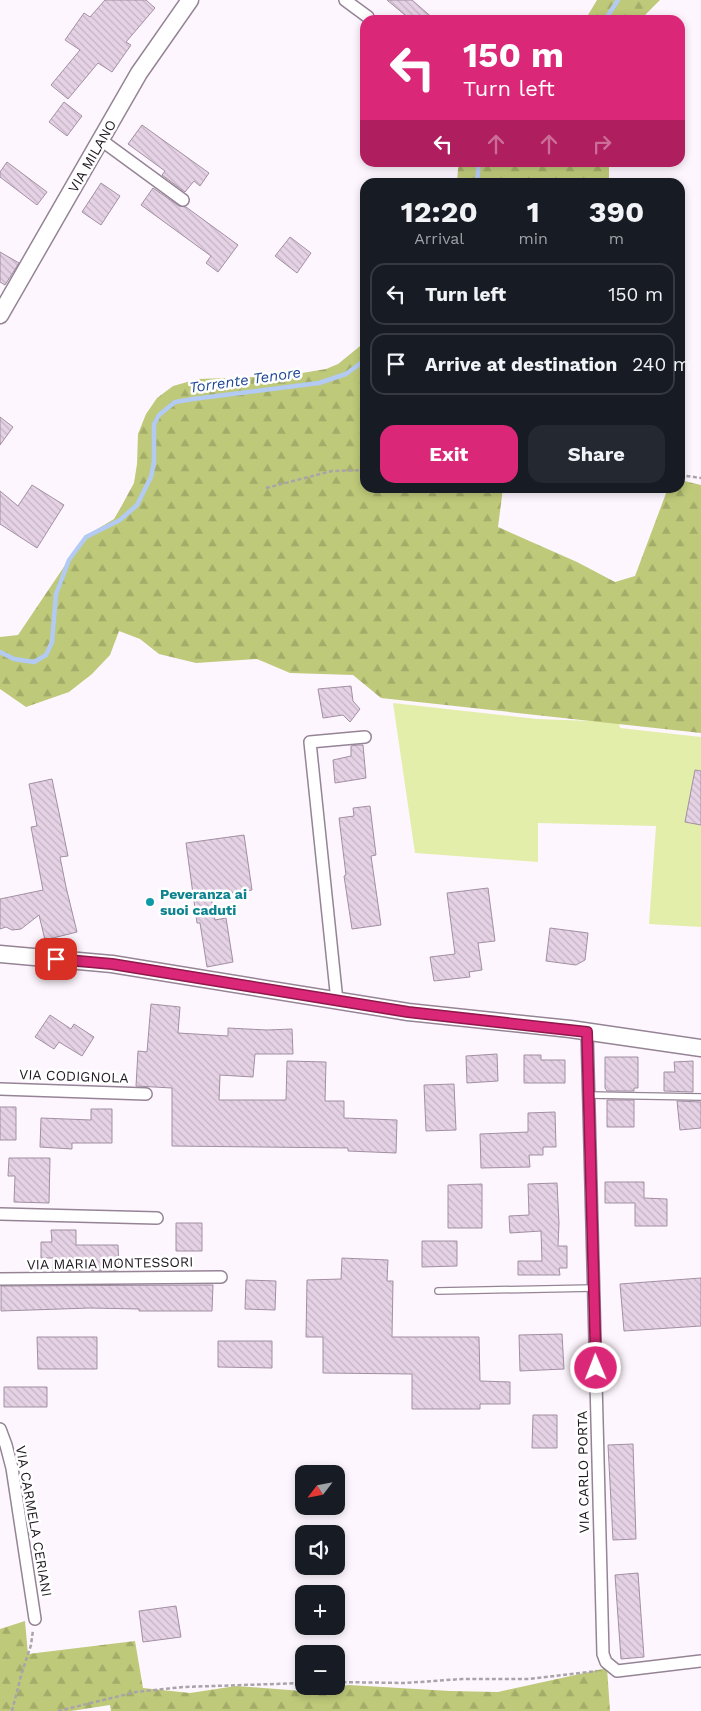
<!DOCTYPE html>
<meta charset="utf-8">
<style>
body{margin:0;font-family:"Work Sans",sans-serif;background:#242831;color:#f1f3f6;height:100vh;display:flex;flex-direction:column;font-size:19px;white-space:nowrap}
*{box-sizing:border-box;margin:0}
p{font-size:16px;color:#9ea1a6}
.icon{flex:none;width:28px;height:28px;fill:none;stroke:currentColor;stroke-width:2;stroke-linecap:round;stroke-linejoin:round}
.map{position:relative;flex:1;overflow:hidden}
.drawer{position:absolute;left:360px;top:178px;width:325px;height:315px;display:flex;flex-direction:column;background:#171b24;border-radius:15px;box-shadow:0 2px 8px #0003}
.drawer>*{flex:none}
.hud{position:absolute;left:360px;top:15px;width:325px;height:152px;border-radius:15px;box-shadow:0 2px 8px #0003;background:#db2777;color:#fff;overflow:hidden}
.needle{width:32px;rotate:238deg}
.buttons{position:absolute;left:295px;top:1465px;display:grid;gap:10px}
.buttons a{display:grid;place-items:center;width:50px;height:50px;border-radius:10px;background:#171b24;box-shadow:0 2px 8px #0003;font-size:25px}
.pin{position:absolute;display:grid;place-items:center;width:42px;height:42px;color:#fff;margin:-21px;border-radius:10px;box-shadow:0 2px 8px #0006}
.me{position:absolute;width:55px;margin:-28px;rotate:359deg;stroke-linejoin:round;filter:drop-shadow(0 0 4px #0008)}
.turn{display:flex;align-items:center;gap:18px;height:105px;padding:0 20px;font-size:22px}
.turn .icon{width:65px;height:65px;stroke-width:2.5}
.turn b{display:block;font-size:35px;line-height:42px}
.lanes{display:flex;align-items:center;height:48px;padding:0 20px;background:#0003;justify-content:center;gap:25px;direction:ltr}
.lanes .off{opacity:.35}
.eta{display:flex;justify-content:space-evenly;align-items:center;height:85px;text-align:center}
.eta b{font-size:30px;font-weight:700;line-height:35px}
.button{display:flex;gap:10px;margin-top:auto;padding:10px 20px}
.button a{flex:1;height:58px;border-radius:15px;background:#db2777;color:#fff;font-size:20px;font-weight:700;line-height:58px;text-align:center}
.button a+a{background:#242831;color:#f1f3f6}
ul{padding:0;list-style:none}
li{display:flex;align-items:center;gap:15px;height:62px;margin:0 10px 8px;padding:0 10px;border:2px solid #363941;border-radius:15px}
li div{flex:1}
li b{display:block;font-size:19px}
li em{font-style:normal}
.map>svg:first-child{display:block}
.grass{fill:#e3eeaa}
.forest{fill:url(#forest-firs)}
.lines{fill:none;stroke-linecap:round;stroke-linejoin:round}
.stream{stroke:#b3caf3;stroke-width:4.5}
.building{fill:url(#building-back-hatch);stroke:#a290a2}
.lane-casing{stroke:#958496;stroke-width:8}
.street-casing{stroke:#958496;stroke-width:14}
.secondary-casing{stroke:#958496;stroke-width:19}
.path{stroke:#aaa3aa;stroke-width:2.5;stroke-dasharray:4 2.5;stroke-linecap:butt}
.lane{stroke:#fff;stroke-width:5.5}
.street{stroke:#fff;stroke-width:11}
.secondary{stroke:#fff;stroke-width:16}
.route-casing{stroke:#8e194d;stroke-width:12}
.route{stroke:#db2777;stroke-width:9}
.culture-dot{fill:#0f9aa8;stroke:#fff;stroke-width:2}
.labels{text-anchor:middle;stroke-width:5;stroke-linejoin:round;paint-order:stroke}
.street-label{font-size:14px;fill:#1e181f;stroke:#fff}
.culture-label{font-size:14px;font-weight:bold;fill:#0d838f;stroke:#fff;text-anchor:start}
.water-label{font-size:15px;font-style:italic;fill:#204996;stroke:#fff}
</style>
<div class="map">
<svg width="701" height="1711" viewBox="0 0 701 1711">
<defs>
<pattern id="forest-firs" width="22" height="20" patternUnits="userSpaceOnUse" patternTransform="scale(1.25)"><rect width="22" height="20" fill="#bec979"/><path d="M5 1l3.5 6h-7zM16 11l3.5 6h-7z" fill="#a3ac68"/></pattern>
<pattern id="building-back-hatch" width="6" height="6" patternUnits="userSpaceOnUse" patternTransform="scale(1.25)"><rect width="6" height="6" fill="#e5d2e5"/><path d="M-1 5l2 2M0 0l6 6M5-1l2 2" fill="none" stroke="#c4b4c4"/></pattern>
</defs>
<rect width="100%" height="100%" fill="#fef6fe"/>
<path class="grass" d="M393,703L537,719L619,722L620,728L701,737V927L649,924L656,826L538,823V862L415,853Z"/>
<path class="forest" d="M597,0H660L640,20H585Z
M460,163H609V182H457L458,169Z
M365,342V488H503L498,527L577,562L615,582L635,576L668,488H680V480L701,485V733L381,698L353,675L290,673L257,659L196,663L159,654L140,639L119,631L110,655L92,674L69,692L26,707L0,689V637L18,635L84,537L114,519L121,507L134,483L137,464L138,434L146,414L157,398L173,386L198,379L284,376L326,369L338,364Z
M25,1621L28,1654L135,1641L143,1688L190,1693L236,1686L302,1691L349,1685L450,1691L498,1692L607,1668L610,1711H111L110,1705L71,1711H0V1629Z"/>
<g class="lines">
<path class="stream" d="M605,20L618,0
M477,182L479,162
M0,652L14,659L34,662L46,655L52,642L56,594L69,560L86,537L120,520L137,505L151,477L154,462V424L159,415L175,402L193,399L319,383L346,374L365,360"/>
</g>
<path class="building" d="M105,0H146L155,8L126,42L131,45L112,72L98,63L68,99L51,85L80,50L65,40L84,13L90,17Z
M387,0H412L435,20H411Z
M64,102L82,116L67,136L49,122Z
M142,125L209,173L200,186L194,181L185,192L162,175L165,171L128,144Z
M7,162L47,192L37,205L0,177V172Z
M101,183L120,196L101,225L82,212Z
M153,188L179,206L186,207L238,245L218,272L206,263L211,256L141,205Z
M290,237L311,253L297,273L275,256Z
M0,252L19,263L5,285L0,282Z
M0,417L13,427L0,445Z
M32,485L64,505L37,548L0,524V491L18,506Z
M351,686L353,701L360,709L350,722L343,715L323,718L318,689Z
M357,745H363L366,778L335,783L333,760L351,756V746Z
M695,770L701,771V825L685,822Z
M52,779L68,856L60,857L66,887L77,932L45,940L39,915L21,929L12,930L6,927L0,929V899L43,890L31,827L37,826L29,784Z
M370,806L376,855L371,856L381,925L352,929L344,876L346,875L339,818L354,816L353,808Z
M244,835L252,890L211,896L215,920L226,918L233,962L207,967L200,923H197L186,843Z
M488,888L495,941L478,943L482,970L469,972L470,977L434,981L430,957L455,954L447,893Z
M550,928L588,933L585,960L576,965L546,961Z
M151,1004L180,1007L178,1033L228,1036V1028L267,1030L292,1029L293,1054H255L253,1077L220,1075L219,1100H286L287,1061L326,1062L325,1101H344V1118L397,1120L396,1153L348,1151V1148L172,1146V1088L136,1086L138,1051L147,1052Z
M50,1015L71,1029L74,1024L94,1037L82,1056L59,1042L54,1049L35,1037Z
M497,1054L498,1081L467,1083L466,1056Z
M524,1055H541V1060H565V1083H524Z
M605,1057H638V1088H634V1091H607L605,1088Z
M693,1061V1092L664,1091V1072H675L674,1062Z
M454,1084L456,1130L426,1131L424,1085Z
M607,1100H634V1127H607Z
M677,1101L701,1102V1128L680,1130Z
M0,1107H16V1140H0Z
M91,1109H112V1143H72V1149L40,1147L41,1118L91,1120Z
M555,1112L556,1147H543V1155H529L530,1167L481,1168L480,1134L528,1132V1113Z
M9,1158H50L49,1203L14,1202L15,1176H8Z
M605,1182H644V1198L667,1199V1226H635V1203H605Z
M557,1183L559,1223L558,1246H567V1268H559L560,1275H518V1261H542L541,1231L510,1233L509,1216L529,1215L528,1184Z
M482,1184V1228H448V1185Z
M176,1223H202V1251H176Z
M51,1230H76V1245H118L119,1270L53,1271V1258H41V1242H52Z
M422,1241H457V1266L422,1267Z
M342,1258L388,1260L387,1281H393L392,1337H479L480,1381L510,1382V1404H480V1409H412V1374L323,1373V1337H306L307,1280L341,1279Z
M701,1278V1326L624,1331L620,1284Z
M246,1280L276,1281L275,1310L245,1309Z
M213,1285L212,1311H139V1309L90,1308L1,1311V1286Z
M562,1334L564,1369L520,1371L519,1335Z
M37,1337H97V1369H38Z
M218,1341H272V1368L218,1367Z
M4,1387H47V1407H4Z
M533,1415H557V1448H532Z
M633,1444L636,1539L613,1540L608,1445Z
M638,1573L644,1657L621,1659L615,1575Z
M176,1606L181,1637L143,1642L139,1611Z"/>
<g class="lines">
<defs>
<path id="lane" d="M589,1095L701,1097
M438,1291L594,1288"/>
<path id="street" d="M345,0L368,17
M101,140L183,200
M337,1001L310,742L365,737
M587,1031L603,1654L606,1662L617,1671L701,1661
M0,1089L146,1094
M0,1214L157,1218
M0,1279L221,1277
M0,1429L6,1445L12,1468L35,1619"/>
<path id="secondary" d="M0,315L139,73L190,0
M0,954L112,964L408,1012L570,1029L701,1048"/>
</defs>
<use href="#lane" class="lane-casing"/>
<use href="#street" class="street-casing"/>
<use href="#secondary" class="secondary-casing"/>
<path class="path" d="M680,475L701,478
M266,488L332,471L365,470
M336,1682L405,1683L462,1679H529L597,1671
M12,1711L22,1672L31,1645L33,1630
M58,1711L136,1692L183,1687L304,1683"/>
<use href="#lane" class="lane"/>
<use href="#street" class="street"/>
<use href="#secondary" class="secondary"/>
</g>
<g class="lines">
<defs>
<path id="route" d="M56,959L112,964L408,1012L587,1032L596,1368"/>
</defs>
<use href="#route" class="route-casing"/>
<use href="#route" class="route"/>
</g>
<circle class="culture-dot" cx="150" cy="902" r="5"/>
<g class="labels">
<g class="street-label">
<text transform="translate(92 156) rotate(-60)" y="5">VIA MILANO</text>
<text transform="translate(74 1076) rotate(2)" y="5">VIA CODIGNOLA</text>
<text transform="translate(110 1263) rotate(-1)" y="5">VIA MARIA MONTESSORI</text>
<text transform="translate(583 1472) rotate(-91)" y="5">VIA CARLO PORTA</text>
<text transform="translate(34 1521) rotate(80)" y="5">VIA CARMELA CERIANI</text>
</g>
<g class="culture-label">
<text x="160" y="899">Peveranza ai<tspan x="160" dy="16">suoi caduti</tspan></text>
</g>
<g class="water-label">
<text transform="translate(245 380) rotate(-8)" y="5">Torrente Tenore</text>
</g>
</g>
</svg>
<div class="buttons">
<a><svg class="needle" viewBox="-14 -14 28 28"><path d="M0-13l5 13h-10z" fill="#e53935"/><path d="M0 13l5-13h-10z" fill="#9ea1a6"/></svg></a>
<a><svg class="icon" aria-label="sound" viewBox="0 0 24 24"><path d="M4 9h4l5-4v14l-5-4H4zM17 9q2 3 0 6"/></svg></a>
<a>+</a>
<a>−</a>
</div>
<div class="pin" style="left:56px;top:959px;background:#d93025"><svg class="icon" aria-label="arrive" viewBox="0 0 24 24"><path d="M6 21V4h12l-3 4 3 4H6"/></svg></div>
<svg class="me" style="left:596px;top:1368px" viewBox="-20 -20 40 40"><circle r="17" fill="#db2777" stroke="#fff" stroke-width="3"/><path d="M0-11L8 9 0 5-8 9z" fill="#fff"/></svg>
<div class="hud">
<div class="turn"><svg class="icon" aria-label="left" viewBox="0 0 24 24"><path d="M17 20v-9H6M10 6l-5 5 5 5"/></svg><div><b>150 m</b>Turn left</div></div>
<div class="lanes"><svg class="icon" aria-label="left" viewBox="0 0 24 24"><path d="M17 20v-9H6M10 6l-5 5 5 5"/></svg><svg class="icon off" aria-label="ahead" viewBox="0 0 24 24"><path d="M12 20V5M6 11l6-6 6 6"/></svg><svg class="icon off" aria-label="ahead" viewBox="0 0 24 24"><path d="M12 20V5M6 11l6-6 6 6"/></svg><svg class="icon off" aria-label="right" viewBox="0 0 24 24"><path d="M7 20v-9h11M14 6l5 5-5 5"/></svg></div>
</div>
<section class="drawer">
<div class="eta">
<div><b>12:20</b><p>Arrival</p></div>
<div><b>1</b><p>min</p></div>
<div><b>390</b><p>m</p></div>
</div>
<ul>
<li><svg class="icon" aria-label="left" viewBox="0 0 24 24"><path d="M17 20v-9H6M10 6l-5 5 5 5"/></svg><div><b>Turn left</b></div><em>150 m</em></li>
<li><svg class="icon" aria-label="arrive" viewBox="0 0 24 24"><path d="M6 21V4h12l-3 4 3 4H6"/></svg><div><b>Arrive at destination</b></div><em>240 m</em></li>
</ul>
<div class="button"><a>Exit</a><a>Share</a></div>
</section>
</div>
